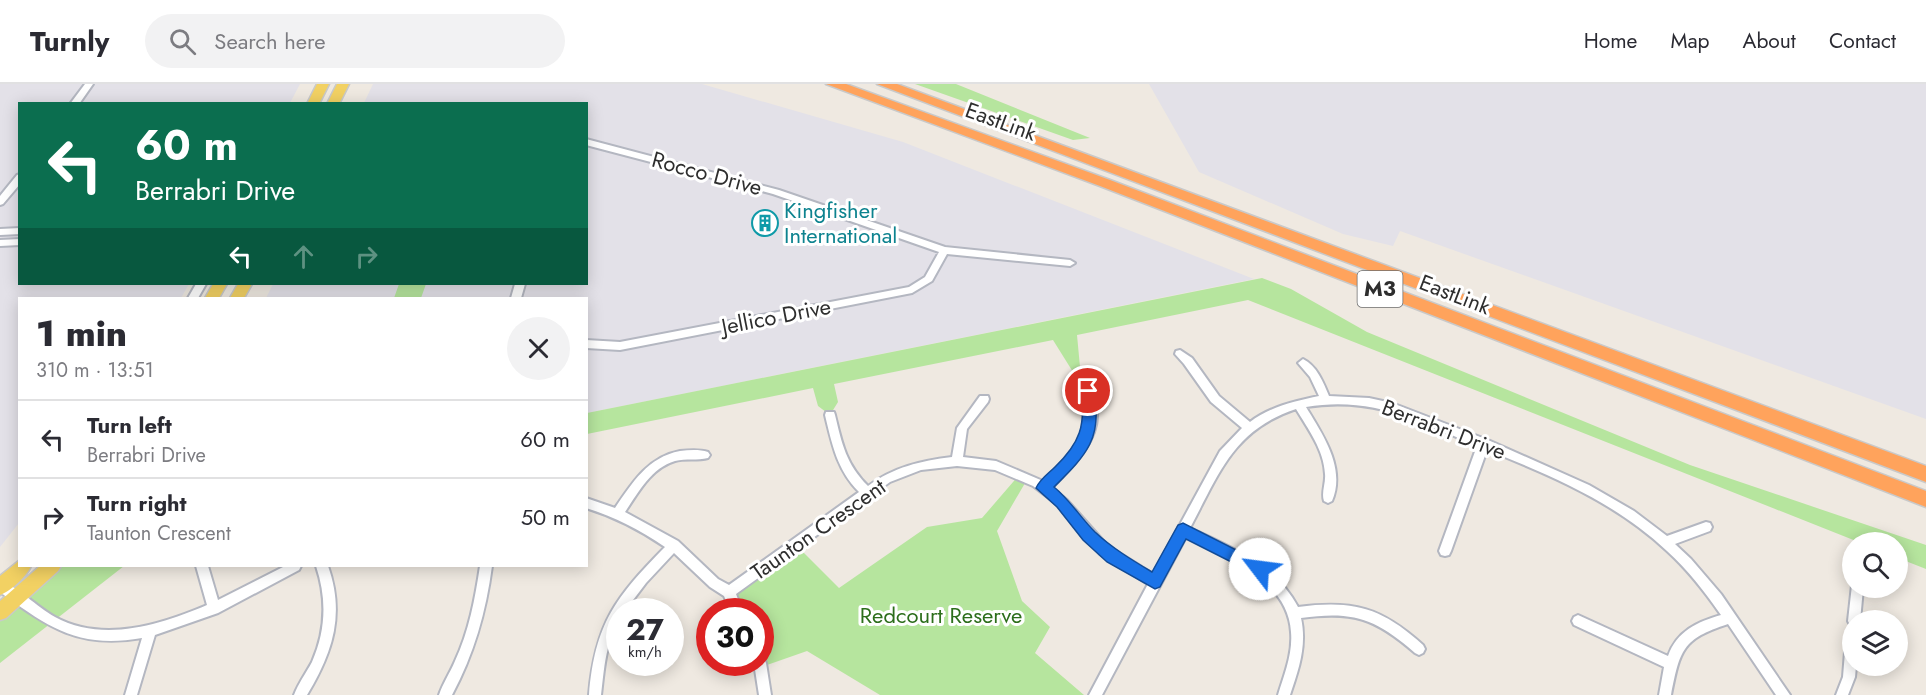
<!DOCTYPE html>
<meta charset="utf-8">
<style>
body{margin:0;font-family:Jost,sans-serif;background:#f2f2f3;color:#2b2b33;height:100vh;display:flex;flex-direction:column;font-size:22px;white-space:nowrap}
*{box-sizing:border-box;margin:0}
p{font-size:20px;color:#7c7c81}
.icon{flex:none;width:33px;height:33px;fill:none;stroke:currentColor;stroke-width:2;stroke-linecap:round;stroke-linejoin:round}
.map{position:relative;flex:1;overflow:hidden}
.details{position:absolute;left:18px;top:213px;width:570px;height:270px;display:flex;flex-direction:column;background:#fff;border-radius:0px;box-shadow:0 3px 15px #0003}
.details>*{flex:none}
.top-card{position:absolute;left:18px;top:18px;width:570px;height:183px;border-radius:0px;box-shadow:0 3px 15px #0003;background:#0b6e4f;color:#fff;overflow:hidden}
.buttons{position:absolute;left:1842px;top:448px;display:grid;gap:12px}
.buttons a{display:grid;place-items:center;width:66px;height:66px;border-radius:50%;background:#fff;box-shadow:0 3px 15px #0003;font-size:30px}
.speed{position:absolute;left:606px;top:514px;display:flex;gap:12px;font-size:30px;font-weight:700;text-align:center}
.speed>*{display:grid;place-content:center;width:78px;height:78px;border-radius:50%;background:#fff;box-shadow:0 3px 15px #0003;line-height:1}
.speed small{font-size:15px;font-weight:400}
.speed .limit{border:9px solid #d22;background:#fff;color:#111}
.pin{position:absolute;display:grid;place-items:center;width:51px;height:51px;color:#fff;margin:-26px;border:3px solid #fff;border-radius:50%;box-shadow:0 2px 6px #0007}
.me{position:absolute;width:66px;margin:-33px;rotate:300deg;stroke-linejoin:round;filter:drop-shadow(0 0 4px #0008)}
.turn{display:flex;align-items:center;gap:21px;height:126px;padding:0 18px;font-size:27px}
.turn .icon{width:78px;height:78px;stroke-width:2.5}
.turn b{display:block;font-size:42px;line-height:51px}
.lanes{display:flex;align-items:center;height:57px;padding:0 18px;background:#0003;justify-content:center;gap:30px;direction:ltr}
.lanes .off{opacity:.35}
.round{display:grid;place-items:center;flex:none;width:63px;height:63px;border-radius:32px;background:#f2f2f3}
.overview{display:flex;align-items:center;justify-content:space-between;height:102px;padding:0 18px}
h1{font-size:36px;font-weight:800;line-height:45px}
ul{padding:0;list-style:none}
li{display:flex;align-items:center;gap:18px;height:78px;padding:0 18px;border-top:2px solid #e1e1e2}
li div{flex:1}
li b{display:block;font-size:22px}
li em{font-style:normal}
header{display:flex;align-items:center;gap:36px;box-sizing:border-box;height:84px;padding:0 30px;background:#fff;border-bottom:2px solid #e1e1e2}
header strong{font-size:28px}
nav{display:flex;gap:33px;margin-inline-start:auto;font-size:21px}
.search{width:420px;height:54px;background:#f2f2f3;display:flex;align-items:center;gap:15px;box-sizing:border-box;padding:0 21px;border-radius:33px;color:#7c7c81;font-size:22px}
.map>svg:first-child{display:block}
.industrial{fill:#e3e1e8}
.green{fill:#b6e59e}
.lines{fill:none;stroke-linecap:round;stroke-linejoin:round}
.street-casing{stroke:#b4b7c1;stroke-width:4}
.primary-casing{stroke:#c9c9c9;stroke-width:3}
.highway-casing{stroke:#c9c9c9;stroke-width:3}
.street{fill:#fff;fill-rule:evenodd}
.primary{fill:#f2d163;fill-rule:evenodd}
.highway{fill:#ffa35c;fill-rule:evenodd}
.route{fill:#1a73e8;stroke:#114b97;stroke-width:1.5}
.labels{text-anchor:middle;stroke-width:6;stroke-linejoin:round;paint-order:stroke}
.shield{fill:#fff;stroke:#6d6d6d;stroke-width:1.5}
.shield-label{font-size:21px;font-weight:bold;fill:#2e2e2e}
.street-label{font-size:22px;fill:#2e2e2e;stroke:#fff}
.culture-label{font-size:22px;fill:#0d838f;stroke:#fff;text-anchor:start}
.park-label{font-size:22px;fill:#2c6e1b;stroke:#fff}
</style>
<header>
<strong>Turnly</strong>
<div class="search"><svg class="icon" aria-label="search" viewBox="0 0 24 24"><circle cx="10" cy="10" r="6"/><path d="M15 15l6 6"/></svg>Search here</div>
<nav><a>Home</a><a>Map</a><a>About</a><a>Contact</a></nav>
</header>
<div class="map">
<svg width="1926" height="611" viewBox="0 0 1926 611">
<rect width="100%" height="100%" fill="#efe9e1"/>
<path class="industrial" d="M0,0H300L290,19L20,20V200H189L181,214H20L19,439L0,463Z
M373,0H702L903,58L1254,195L587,329L586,214H266L273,200H586V20L364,19Z
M1149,0H1926V335L1400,147L1393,162L1343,150L1199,88Z"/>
<path class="green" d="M915,0H956L1090,54L1073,56Z
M1262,194L1291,205L1367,248L1690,381L1926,461V485L1898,474V459H1861L1248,216L1077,251L1080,283L1078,296L1053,256L834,300L838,318L830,331L818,322L813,304L587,350V329Z
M399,200H426L421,214H394Z
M1020,390L1028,394L997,447L1022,517L1050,543L1035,569L1084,611H880L807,567L761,583L760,528H737L731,512L795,460L839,504L927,443L982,434Z
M52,482H124L0,579V528Z"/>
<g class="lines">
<defs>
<path id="street" d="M85,0H93L79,20H70Z
M586,55L779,106L945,163L1070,176L1075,179L1070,182L947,170L932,197L912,209L620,266L586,264V256L620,258L909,203L925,193L939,168L773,110L586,61Z
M20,90V100L3,120L0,121V112L17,91Z
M20,144V150L0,151V145Z
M20,155V161L0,162V156Z
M196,200H206L198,214H188Z
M515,200H525L521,214H511Z
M1180,266L1192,274L1219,312L1250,338C1269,323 1295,317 1319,312L1310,293L1298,279L1303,275C1317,282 1323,298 1329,312L1369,314L1392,319L1488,356L1589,401L1634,427L1667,452L1706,438L1710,439L1712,443L1710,447L1675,460L1691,475L1721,510L1790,611H1776L1728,540C1682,555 1680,566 1671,611H1659L1664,583L1574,541L1572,537L1574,533L1578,531L1668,572C1677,547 1697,538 1721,531C1705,508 1688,486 1667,467C1616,419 1551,391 1487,366L1451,467L1449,471L1445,472L1441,471L1439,467L1477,362C1418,337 1373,312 1306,323C1323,351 1346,384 1332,417L1328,419L1324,417C1321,409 1326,399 1325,390C1324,366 1308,345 1296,325C1233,346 1219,390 1190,444C1231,463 1276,481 1298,523C1353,516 1381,523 1423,561L1425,565L1423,569L1419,571L1415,569C1375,534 1353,527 1301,534C1307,561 1299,585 1290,611H1278C1284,591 1293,570 1291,548C1288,496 1226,472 1186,453L1102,611H1089L1148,500L1100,470L1059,422L1033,402L995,386L957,382L921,386L890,398L736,510L743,528H731L724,512L710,503L674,469L646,499L624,528H620C620,540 611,552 608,564C604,579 603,595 601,611H589C595,539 616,513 665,463C640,446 615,433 586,424V414L615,424C632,399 648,373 680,367C689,366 699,365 708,368L710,371L708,374C697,377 686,374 675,377C651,384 638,409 625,428L678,457L718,495L729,501L859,408C837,386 832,360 825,331L826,328H834L835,331C842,360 846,380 868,402C894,383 920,377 952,373L957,344L980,312H988L989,315L988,318L967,345L963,373L996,377L1043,397C1065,376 1097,346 1083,312C1080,307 1076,301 1073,296L1074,293H1082C1088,304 1096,315 1097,328C1099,358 1071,384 1052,404L1067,416L1108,462L1153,490L1220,367L1242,344L1211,318L1184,280L1175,270L1176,267Z
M196,482H208L218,516L285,482H301L299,486L218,529L155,551L137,611H125L142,554C79,565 49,544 0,508L1,497C18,503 37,523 55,533C103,559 160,541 207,521Z
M316,482H328C345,530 333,568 307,611H294C298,600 306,589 312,578C326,546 327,515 316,482Z
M480,482H492C486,528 474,570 452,611H439C443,599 450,589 455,577C469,547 475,515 480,482Z
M1852,501V504H1863L1860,537H1852V542L1850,541L1848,537Z
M1852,549V582H1856L1855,593L1848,611H1836L1843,593L1846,555L1848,551Z
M760,573L764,575L766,579L771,611H759L754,579H760Z"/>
<path id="primary" d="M317,0H329L319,20H307Z
M337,0H349L339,20H327Z
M213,200H227L219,214H205Z
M238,200H252L244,214H230Z
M20,476V482H31C27,492 11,507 0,511V492Z
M40,482H61L58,487L6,534L0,536V517Z"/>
<path id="highway" d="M826,0H846L1110,96L1926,407V423L1100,102Z
M877,0H897L1926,382V398Z"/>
</defs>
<use href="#street" class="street-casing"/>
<use href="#primary" class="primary-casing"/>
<use href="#highway" class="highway-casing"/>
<use href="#street" class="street"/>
<use href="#primary" class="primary"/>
<use href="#highway" class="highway"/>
</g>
<path class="route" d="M1088,302L1094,307C1103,355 1086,371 1054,403C1070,416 1080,433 1095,448C1112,464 1132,476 1152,488L1178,441L1183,439L1266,481L1268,485L1266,490H1255L1186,455L1160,503L1155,505L1107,478L1083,456L1057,423L1036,404C1040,395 1049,389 1055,383C1080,359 1086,341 1081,307Z"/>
<defs>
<symbol id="building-ring" viewBox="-11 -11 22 22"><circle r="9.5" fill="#fff" stroke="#0f9aa8" stroke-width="1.5"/><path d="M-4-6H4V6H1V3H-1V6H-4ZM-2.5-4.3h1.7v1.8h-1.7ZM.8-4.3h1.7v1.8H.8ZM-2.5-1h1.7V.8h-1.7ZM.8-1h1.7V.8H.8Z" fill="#0f9aa8"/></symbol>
</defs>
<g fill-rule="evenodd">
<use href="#building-ring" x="750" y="124" width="30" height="30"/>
</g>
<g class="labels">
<rect class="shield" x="1357.5" y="187" width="45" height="36" rx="4.5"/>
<g class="shield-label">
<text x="1380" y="212">M3</text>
</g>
<g class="street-label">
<text transform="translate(1001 37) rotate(20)" y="8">EastLink</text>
<text transform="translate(707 89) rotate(15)" y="8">Rocco Drive</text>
<text transform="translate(1455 210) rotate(21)" y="8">EastLink</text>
<text transform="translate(776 232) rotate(-11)" y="8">Jellico Drive</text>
<text transform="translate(1444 345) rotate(21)" y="8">Berrabri Drive</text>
<text transform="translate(818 445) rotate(-35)" y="8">Taunton Crescent</text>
</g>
<g class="culture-label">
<text x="784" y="134">Kingfisher<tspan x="784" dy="25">International</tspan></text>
</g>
<g class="park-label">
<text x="941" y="539">Redcourt Reserve</text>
</g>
</g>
</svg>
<div class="buttons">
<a><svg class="icon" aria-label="search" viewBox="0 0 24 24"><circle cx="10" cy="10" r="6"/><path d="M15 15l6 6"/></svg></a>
<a><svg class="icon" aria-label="layers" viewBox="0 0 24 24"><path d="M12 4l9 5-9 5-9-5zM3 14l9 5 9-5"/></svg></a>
</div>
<div class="speed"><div>27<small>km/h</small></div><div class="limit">30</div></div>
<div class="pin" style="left:1088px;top:307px;background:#d93025"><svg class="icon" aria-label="arrive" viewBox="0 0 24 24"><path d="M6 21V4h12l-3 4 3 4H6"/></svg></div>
<svg class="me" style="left:1260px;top:485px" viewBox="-20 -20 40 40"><circle r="19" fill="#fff"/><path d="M0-13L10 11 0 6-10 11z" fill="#1a73e8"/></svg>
<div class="top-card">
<div class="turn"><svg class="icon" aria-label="left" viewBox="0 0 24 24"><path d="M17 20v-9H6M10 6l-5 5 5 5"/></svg><div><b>60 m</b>Berrabri Drive</div></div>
<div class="lanes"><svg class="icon" aria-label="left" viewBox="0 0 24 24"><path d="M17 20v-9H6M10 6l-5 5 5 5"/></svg><svg class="icon off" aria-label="ahead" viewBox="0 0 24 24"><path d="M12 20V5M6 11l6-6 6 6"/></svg><svg class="icon off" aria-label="right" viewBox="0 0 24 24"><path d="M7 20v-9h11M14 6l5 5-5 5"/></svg></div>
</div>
<section class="details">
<div class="overview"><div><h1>1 min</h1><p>310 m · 13:51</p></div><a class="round"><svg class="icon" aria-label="close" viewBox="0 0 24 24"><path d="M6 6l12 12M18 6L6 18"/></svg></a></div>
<ul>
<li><svg class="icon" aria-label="left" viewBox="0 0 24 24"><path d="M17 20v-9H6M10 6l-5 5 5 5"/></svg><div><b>Turn left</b><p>Berrabri Drive</p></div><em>60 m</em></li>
<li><svg class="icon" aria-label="right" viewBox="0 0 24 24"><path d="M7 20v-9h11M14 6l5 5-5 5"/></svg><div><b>Turn right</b><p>Taunton Crescent</p></div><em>50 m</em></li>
</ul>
</section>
</div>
